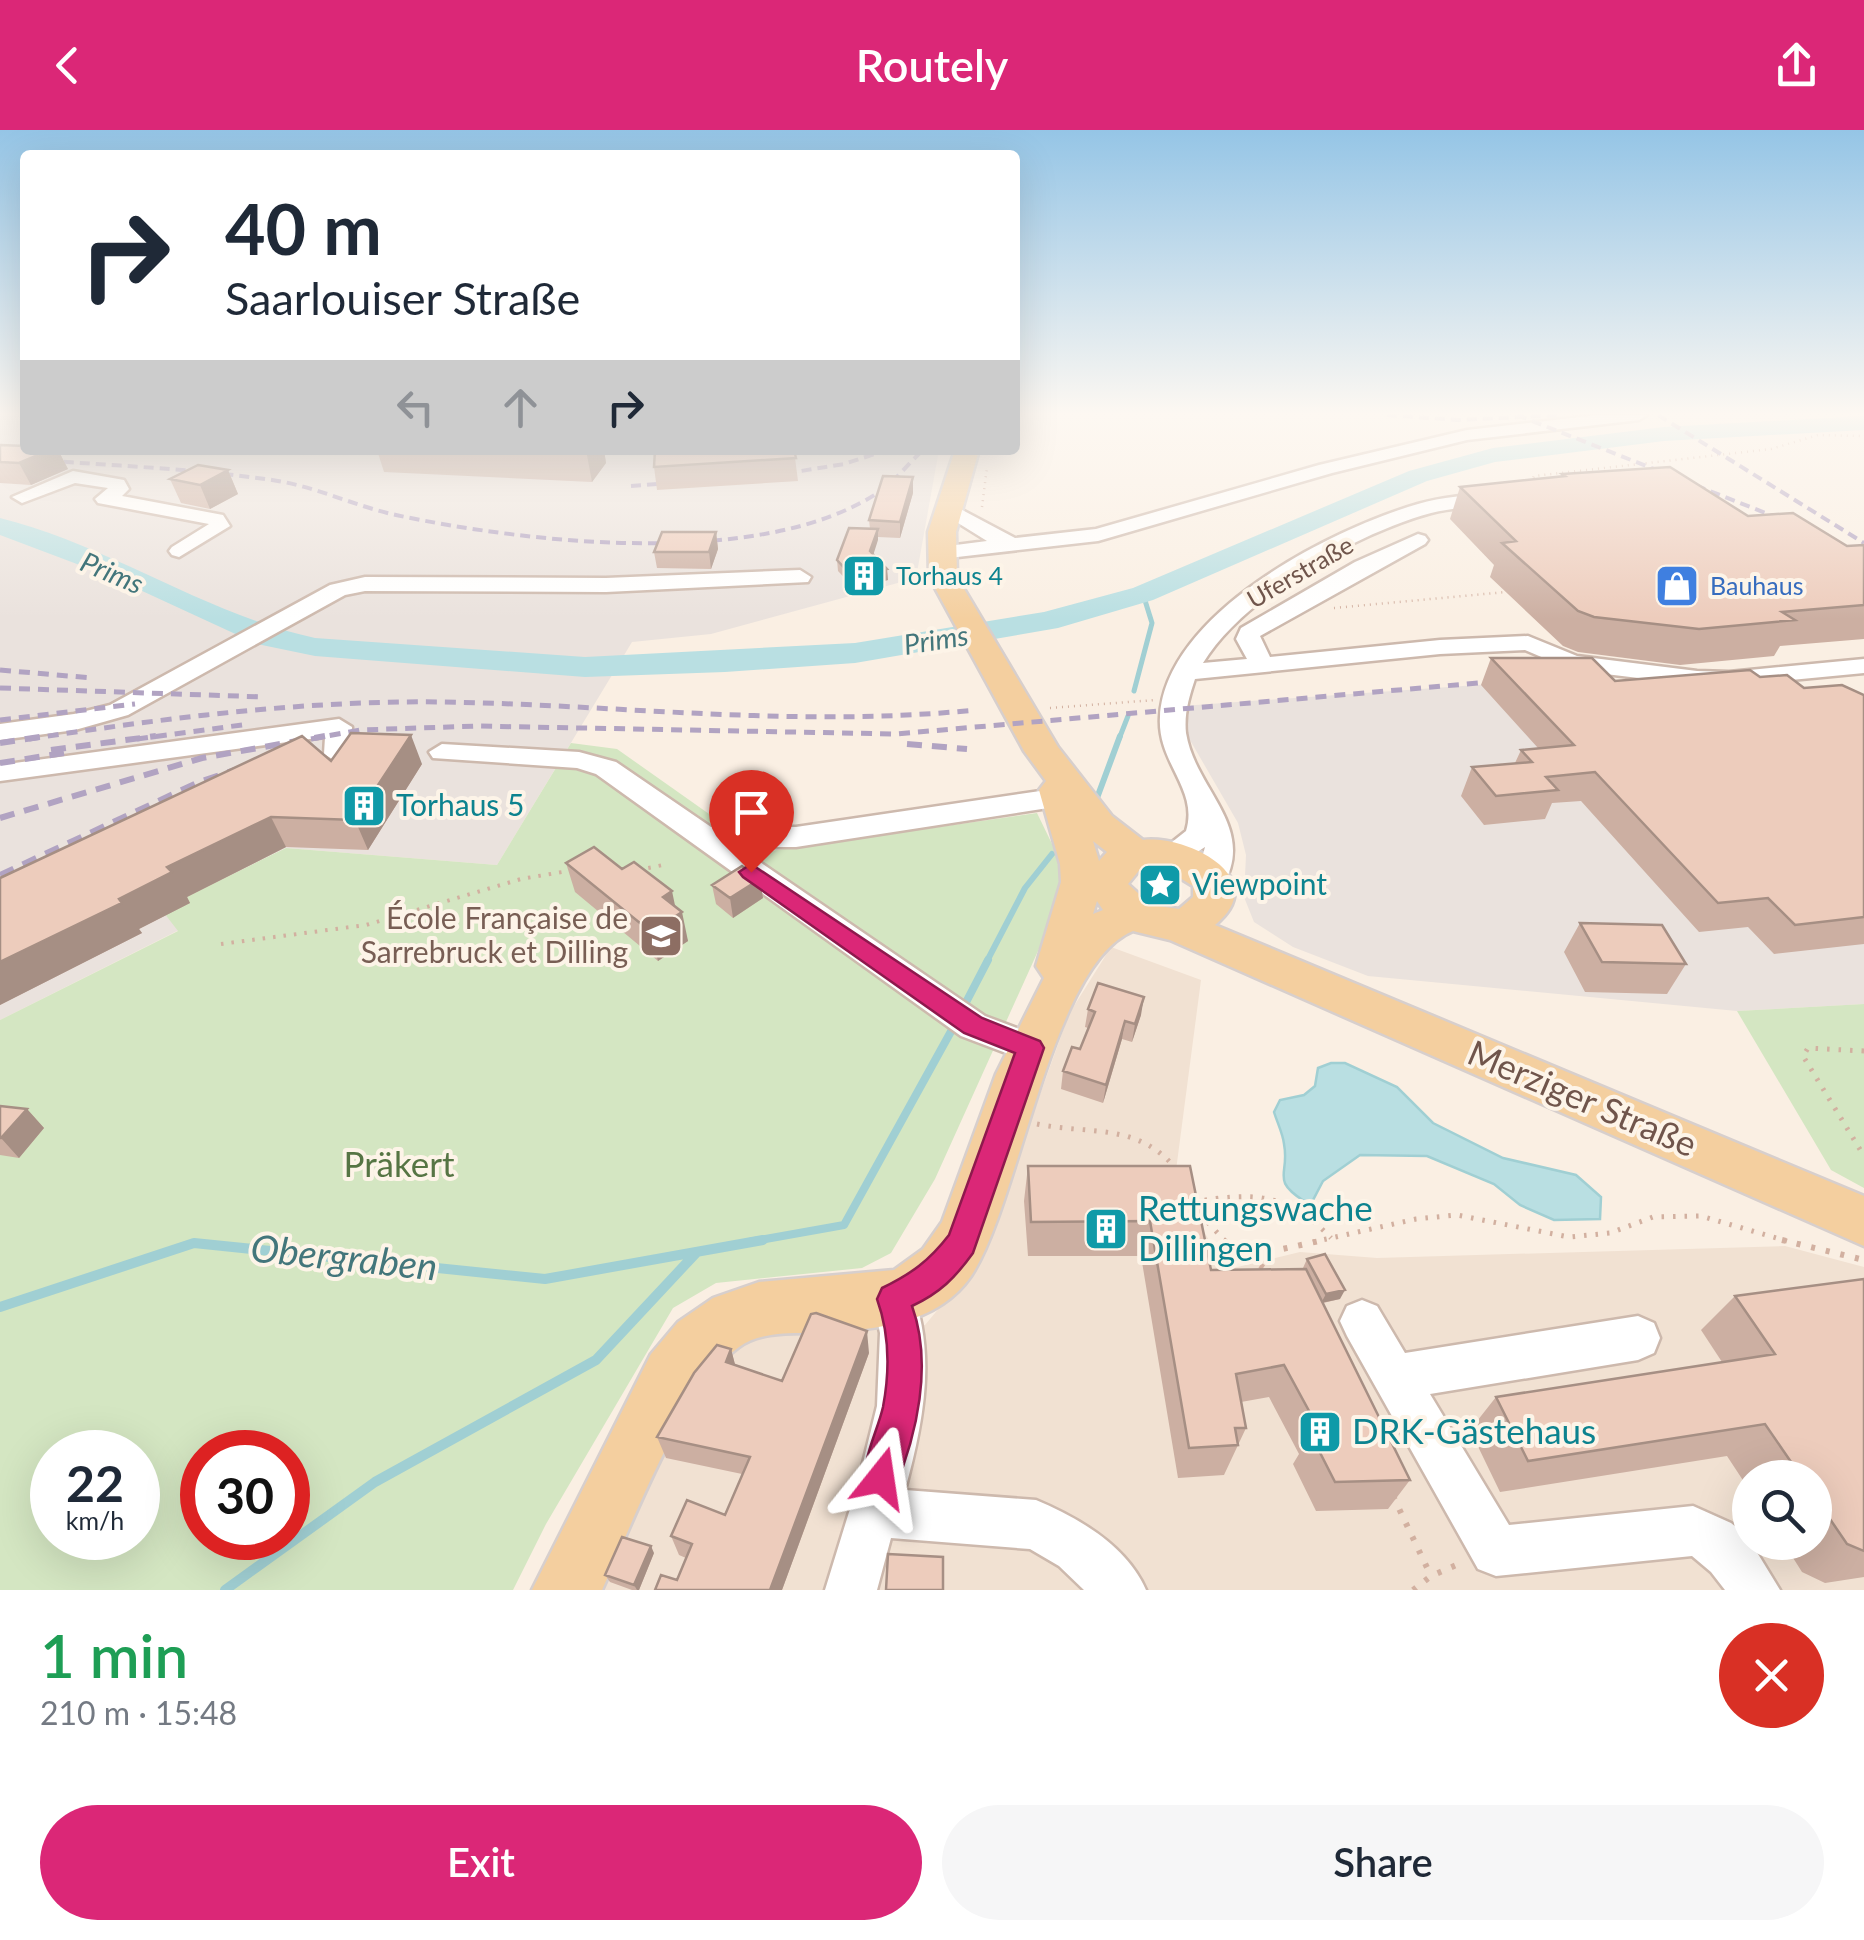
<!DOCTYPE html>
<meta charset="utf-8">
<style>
body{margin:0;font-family:Lato,sans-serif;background:#f6f6f7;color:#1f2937;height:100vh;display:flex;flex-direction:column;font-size:38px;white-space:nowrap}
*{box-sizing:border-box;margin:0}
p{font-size:32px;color:#747a83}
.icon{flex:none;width:55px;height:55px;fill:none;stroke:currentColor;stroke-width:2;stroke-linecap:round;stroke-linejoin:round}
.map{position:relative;height:1460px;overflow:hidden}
.side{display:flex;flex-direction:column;background:#fff;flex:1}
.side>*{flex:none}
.hud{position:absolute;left:20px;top:20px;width:1000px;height:305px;border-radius:10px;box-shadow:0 10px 40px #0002;background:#fff;color:#1f2937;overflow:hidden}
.fabs{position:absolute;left:1732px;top:1330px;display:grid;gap:20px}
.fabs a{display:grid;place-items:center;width:100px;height:100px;border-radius:50%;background:#fff;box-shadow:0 10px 40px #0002;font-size:50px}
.speed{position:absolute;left:30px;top:1300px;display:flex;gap:20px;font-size:50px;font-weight:700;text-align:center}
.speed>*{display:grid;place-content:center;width:130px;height:130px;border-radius:50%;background:#fff;box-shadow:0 10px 40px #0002;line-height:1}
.speed small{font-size:25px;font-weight:400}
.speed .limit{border:15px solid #d22;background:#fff;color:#111}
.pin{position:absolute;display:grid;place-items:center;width:85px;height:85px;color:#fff;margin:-102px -42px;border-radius:50% 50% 50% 0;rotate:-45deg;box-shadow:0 0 10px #0007}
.pin .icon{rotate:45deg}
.me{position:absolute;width:110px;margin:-55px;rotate:15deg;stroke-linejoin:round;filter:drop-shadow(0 0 8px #0008)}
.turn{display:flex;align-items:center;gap:35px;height:210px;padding:0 40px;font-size:45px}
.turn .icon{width:130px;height:130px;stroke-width:2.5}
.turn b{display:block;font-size:70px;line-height:85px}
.lanes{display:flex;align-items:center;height:95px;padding:0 40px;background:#0003;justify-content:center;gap:50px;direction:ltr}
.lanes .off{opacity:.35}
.round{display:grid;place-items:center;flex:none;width:105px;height:105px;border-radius:52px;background:#f6f6f7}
.headline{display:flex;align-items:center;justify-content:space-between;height:170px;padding:0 40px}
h1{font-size:60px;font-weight:600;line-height:75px;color:#1e9e55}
.action{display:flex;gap:20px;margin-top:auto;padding:20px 40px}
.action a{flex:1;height:115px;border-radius:60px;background:#db2777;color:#fff;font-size:40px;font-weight:600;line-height:115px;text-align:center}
.action a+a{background:#f6f6f7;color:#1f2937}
header{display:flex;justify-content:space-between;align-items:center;height:130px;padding:0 40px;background:#db2777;color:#fff;font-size:45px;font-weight:600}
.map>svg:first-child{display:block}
.residential{fill:#f1e1d2;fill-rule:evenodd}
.industrial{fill:#eae2dd}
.green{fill:#d4e6c2;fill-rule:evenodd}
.water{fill:#b9dfe2;stroke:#a0cfd3;stroke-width:2.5}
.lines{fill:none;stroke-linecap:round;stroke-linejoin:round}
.stream-far3{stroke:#a0cfd3;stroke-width:5}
.stream-far2{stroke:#a0cfd3;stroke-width:6}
.stream-far1{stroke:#a0cfd3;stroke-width:8}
.stream{stroke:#a0cfd3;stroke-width:10}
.river{fill:#b9dfe2;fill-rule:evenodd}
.minor-casing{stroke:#cdb9ad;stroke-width:5}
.major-casing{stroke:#d7cfcd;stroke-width:5}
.path-far3{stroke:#d2b0a0;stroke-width:2.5;stroke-dasharray:1 5;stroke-linecap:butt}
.path-far2{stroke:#d2b0a0;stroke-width:4;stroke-dasharray:2.5 8;stroke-linecap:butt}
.path-far1{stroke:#d2b0a0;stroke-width:5;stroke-dasharray:2.5 9;stroke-linecap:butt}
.path{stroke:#d2b0a0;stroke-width:6;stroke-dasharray:4 11;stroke-linecap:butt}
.minor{fill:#fff;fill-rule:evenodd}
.major{fill:#f4cf9f;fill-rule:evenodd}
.rail-far2{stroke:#b1a3c2;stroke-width:4;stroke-dasharray:10 6;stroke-linecap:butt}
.rail-far1{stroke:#b1a3c2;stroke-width:5;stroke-dasharray:11 8;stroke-linecap:butt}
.rail{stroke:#b1a3c2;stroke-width:6;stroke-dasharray:15 10;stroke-linecap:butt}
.wall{fill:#ccafa2}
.shaded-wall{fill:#a68f84}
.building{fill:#edccbc;stroke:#a68f84;stroke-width:2.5}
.route{fill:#db2777;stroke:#8e194d;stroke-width:2.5}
.labels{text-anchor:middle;stroke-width:8;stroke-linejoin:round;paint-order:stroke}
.far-street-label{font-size:25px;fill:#70554b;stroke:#fdf4e8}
.far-culture-label{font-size:25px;fill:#0d838f;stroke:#fdf4e8;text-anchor:start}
.far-shop-label{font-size:25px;fill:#366cbe;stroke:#fdf4e8;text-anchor:start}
.far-water-label{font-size:28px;font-style:italic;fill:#43767b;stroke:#fdf4e8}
.culture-label{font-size:30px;fill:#0d838f;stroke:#fdf4e8;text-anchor:start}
.education-label{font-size:30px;fill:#785e54;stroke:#fdf4e8;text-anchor:end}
.near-street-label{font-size:35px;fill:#70554b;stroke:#fdf4e8}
.near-park-label{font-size:35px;fill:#567544;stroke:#fdf4e8}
.near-culture-label{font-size:35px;fill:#0d838f;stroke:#fdf4e8;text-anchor:start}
.near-water-label{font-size:38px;font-style:italic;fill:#43767b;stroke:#fdf4e8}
</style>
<header><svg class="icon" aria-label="back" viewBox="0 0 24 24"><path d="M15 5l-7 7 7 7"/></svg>Routely<svg class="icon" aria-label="share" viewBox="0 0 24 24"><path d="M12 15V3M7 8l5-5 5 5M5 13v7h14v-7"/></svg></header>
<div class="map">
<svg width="1864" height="1460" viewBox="0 0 1864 1460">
<rect width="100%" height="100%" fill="#faefe3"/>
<path class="residential" d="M1111,817L1201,850L1175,1048L1225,1140L1300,1122L1377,1128L1785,1116L1864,1137V1460H593L676,1269L723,1218L781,1194L925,1195L981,1128L1069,884ZM1750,1348H1815V1412H1750Z"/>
<path class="industrial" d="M0,285H25V320H939L916,448L711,504L632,512L497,735L286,718L162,780L179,800L0,890Z
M1505,553L1864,592V874L1737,881L1368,846L1293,817L1254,792L1244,767L1246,725L1238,693L1183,598L1182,576Z"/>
<path class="green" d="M571,613L617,619L763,722L1037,683L1054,718L1066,759L935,1049L891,1123L862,1138L716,1153L673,1178L546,1394L513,1460H0V890L178,801L161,779L286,718L497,735ZM52,1322H138V1408H52ZM202,1322H288V1408H202Z
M1864,874V1058L1831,1040L1737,881Z"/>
<path class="water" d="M1331,933H1345L1397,957L1433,993L1503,1028L1576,1045L1601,1067L1600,1089L1554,1090L1520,1075L1494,1054L1427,1026L1360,1025L1323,1051L1313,1070L1304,1071C1270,1049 1290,1045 1284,1014C1283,1004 1277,992 1274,982L1280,970L1304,965L1315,956L1318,938Z"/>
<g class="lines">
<path class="stream-far3" d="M1134,561L1152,493L1143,464
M1119,609L1128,586"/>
<path class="stream-far2" d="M1097,668L1120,606
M986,833L1025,758L1052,724"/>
<path class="stream-far1" d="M962,880L988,830
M749,1112L844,1095L954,896"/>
<path class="stream" d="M0,1177L194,1113L545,1149L763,1110
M225,1460L375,1352L596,1230L696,1123"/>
<path class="river" d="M1864,286V300L1664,311L1495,332L1427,351L1153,470L1058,498L855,533L725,542L585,547L315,526L257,514L114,448L0,405V388C109,415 207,485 315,508L585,527L855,513L1044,482L1133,458L1409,341L1493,318L1664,297Z"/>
<defs>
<path id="minor" d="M1598,285H1647L1639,290L1467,310L1332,343L1098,411L940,429L930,423L940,417L987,411L942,383V375L949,373L1015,408L1096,399L1319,335L1467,300Z
M73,341L124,350L129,359L122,366L223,385L230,396L179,427L172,425L169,421L172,417L209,394L98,373L95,369L108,358L75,353L22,373L12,367Z
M1493,363L1503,369L1500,373C1477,378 1454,377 1431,383C1357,403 1243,467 1203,533L1247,529L1236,509L1241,498L1355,432L1418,404L1425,406L1428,410L1425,414L1260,506L1270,527L1440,510L1528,506L1577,526L1697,541L1729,542L1864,529V543L1729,556L1697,555L1572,540L1525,520L1440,524L1195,549C1189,567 1184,584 1186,603C1195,660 1258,697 1222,757L1211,760L1200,757L1196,750L1205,717L1183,731H1161L1157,724L1186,701C1199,659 1157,633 1160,587C1165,484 1331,399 1418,374C1442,367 1468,365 1493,363Z
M800,440L811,447L808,452L606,462L365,461L345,465L128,585L75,600L0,610V594L74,584L110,575L330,455L365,447L606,448Z
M339,589L352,597L350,624L337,632L324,624L325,607L0,651V635Z
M442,614L579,622L616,632L711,697H796L1061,658L1071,661L1075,667L1071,673L1061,676L796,717H738L985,886L1043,908L1048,918L1043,928L1030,932L961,906L596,644L577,638L433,628L429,622Z
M894,1148L909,1154C938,1220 923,1294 905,1360L1036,1370C1079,1388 1127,1416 1146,1460H1084L1059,1436L1030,1419L891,1408L877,1460H825L858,1353L877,1276L880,1203L873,1169L879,1154Z
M1362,1170L1377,1176L1405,1223L1638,1186L1654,1193L1660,1208L1654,1223L1638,1230L1430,1264L1509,1395L1693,1376L1731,1393L1747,1406L1780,1460H1725L1711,1442L1692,1426L1496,1446L1478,1439L1347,1206L1340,1191L1347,1176Z"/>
<path id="major" d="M955,320H979L956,402L957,447L1058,617L1112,686L1143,710C1188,705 1273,748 1215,795L1864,1066V1116L1170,810L1133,801C1051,834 1020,1073 971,1146C934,1200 862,1200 804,1203C782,1203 757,1204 739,1217C683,1257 632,1395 602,1460H532L651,1224L678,1192L713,1168L759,1152L894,1140L923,1119L942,1092L996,944L1044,848L1036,836L1061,752L1060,734L1039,660L1046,651L1024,621L929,447L928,402ZM1093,711L1107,722L1099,731ZM1159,735L1193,756V767L1179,779L1151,775L1128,754L1141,738ZM1097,771L1103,780L1093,784Z"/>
</defs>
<use href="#minor" class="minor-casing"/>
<use href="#major" class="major-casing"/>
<path class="path-far3" d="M1531,353L1534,346L1771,319L1818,305L1864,306
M982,377L987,337
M1334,478L1506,462
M1050,578L1155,570"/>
<path class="path-far2" d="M638,740L663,735
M221,814L366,795L521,749L574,740"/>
<path class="path-far1" d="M1864,921L1808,918L1803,926L1864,1026
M1037,994C1091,1005 1138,992 1177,1040
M1193,1072C1253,1062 1287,1062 1331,1108
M1200,1084L1226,1112
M1313,1112L1416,1089L1457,1085L1569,1107L1610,1103L1653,1087L1701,1086L1790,1112"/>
<path class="path" d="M1223,1110L1268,1141
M1782,1110L1864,1130
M1256,1130L1273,1121L1324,1110
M1393,1366L1431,1446
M1413,1460L1431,1446L1461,1433"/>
<use href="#minor" class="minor"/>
<use href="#major" class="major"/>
<path class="rail-far2" d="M1387,285L1458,290L1560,285
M1517,285L1796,395
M1658,285L1864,413
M0,327C90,335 183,337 272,350C315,356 354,376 396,385C528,413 762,440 879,362C895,351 909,333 923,320
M770,346L844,334L887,320
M631,356L686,352"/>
<path class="rail-far1" d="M0,540L92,548
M0,558L265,567
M0,590L135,574
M29,609C166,588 305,570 444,572C622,575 797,598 975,580
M137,609L249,594
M311,609L360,600L477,596L896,604L1512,550"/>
<path class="rail" d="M0,613L46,606
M907,614L967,619
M51,620L156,606
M0,633L64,623
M0,688L202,628L325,606
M0,745L199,652L247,636"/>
</g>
<path class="wall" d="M0,315L25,320H58L68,339L31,355L0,353Z
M377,320H604L606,333L592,352L384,342Z
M794,320L798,351L657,360L654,337Z
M228,340L238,364L210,379L181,373L170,349Z
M1562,344L1748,386L1847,416L1864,415V509L1780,516L1774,526L1680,535L1578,522L1563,516L1490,447L1494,435L1450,389L1460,357L1560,347Z
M913,347V363L900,408L878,407L873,424L887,439L888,450L854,458L838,441L837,430L870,399L869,390Z
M716,402L718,419L711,439L657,438L654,422Z
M1491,528L1615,551L1760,547L1804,558L1864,565V814L1774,824L1748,797L1699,802L1581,671L1552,673L1545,689L1484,695L1461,666L1472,637L1515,633L1521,620L1538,618L1481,555Z
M331,631L422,634L368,720L286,717L187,767L190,773L139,799L142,803L0,875V748Z
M566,733L622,739L675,776L688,811L658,831L575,762Z
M712,755L763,768L733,788L716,774Z
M1580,793L1686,834L1667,864L1585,862L1564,822Z
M1088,879L1141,885L1132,912L1122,909L1103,973L1061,959L1063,941L1080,919L1088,898L1085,897Z
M0,976L27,979L44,998L19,1028L0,1025Z
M1028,1036H1190L1211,1140L1304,1139L1303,1138L1307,1129L1340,1169L1323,1173L1410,1350L1388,1379L1316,1381L1293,1334L1299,1324L1269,1267L1241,1272L1246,1298L1224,1345L1178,1348L1141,1126H1028L1024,1071Z
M1864,1149V1447L1825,1453L1802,1442L1783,1412H1815V1348H1750V1361L1727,1326L1500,1362L1470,1300L1496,1267L1722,1232L1701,1200L1735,1166Z
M731,1219L735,1235L782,1251L869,1223L782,1460H655L677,1450L686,1428L679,1425L671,1406L725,1385L742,1344L666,1328L657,1307Z
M654,1423L639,1460H632L610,1452L605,1445Z"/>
<path class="shaded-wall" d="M50,320H58L68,339L31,355L19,333Z
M586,320H604L606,333L592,352Z
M228,340L238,364L210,379L200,355Z
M913,347V363L900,408V392Z
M878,399V410L871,432L870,421Z
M716,402L718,419L711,439L709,422Z
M887,439L888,450L854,458L853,447Z
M411,605L422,634L368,720L355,690Z
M271,687L286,717L187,767L190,773L139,799L142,803L0,875V832L119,769L167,737Z
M760,749L763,768L733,788L730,768Z
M672,761L677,785L682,782L688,811L658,831L651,802L663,767Z
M1144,867L1141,885L1132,912L1135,894Z
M1125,891L1122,909L1103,973L1106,955Z
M27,979L44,998L19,1028L1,1008Z
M1345,1160L1340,1169L1321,1173L1326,1164Z
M867,1201L869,1223L782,1460H770Z
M731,1219L737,1242L726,1232Z
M651,1416L654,1423L639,1460H637L634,1455Z"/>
<path class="building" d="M0,315L25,316V320H50L19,333L0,332Z
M655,320H794L796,328L654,337Z
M198,335L228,340L200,355L170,349Z
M1670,337L1748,386L1793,383L1847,416L1864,415V475L1782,482L1795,490L1699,499L1594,487L1578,481L1502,413L1516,411L1460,357L1565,346L1562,344Z
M883,346L913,347L900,392L869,390Z
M849,398L878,399L870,421L887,439L853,447L837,430Z
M662,402H716L709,422H654Z
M1491,528H1592L1615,551L1750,540L1760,547L1787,545L1804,558L1842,555L1864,565V787L1795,795L1768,768L1718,773L1595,642L1546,647L1558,660L1496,666L1472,637L1532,632L1521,620L1574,615Z
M351,603L411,605L355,690L271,687L167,737L172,742L119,769L122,773L0,832V748L302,606L331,631Z
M594,717L622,739L634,732L672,761L663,767L682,782L651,802L566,733Z
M742,736L760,749L730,768L712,755Z
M1580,793L1662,795L1686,834L1602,832Z
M1098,853L1144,867L1135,894L1125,891L1106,955L1063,941L1072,917L1080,919L1095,882L1088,879Z
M0,976L27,979L1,1008H0Z
M1028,1036H1190L1211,1140L1306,1139L1410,1350L1335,1352L1310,1303H1321L1284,1235L1236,1244L1246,1298H1235L1238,1315L1189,1318L1150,1091L1031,1092Z
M1325,1124L1345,1160L1326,1164L1307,1129Z
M1864,1149V1421L1847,1414L1815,1367V1348H1802L1765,1294L1528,1331L1496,1267L1775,1224L1735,1166Z
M816,1183L867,1201L770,1460H655L661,1445L677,1450L692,1414L671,1406L687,1370L725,1385L750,1327L657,1307L694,1243L717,1215L731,1219L726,1232L782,1251L811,1184Z
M622,1407L651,1416L634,1455L605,1445Z
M888,1424L943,1427V1460H886Z"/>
<linearGradient id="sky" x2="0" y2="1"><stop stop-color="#95c5e6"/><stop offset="0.58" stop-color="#fdf8f2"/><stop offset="1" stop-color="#fdf8f2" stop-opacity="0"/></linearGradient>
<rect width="1864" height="489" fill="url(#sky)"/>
<path class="route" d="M751,734L982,888L1040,911L1044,918L973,1123C955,1148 940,1163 912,1176C933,1234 917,1305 894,1360L881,1366L868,1360C858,1335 877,1304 883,1277C890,1240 890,1205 877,1169L882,1158C911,1144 929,1131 949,1105L1015,923L964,903L743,747L739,742Z"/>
<defs>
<symbol id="building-square" viewBox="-11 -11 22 22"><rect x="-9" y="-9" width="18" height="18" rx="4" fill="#0f9aa8" stroke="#fdf4e8"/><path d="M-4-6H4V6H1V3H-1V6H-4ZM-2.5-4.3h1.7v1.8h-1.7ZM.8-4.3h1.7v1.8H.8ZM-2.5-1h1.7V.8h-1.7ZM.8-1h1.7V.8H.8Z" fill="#fff"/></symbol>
<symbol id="shop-square" viewBox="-11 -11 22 22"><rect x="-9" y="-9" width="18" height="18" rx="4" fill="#3f7fe0" stroke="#fdf4e8"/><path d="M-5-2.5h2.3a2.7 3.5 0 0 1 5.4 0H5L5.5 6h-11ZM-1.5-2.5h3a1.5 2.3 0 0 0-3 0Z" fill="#fff"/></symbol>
<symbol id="sight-square" viewBox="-11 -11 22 22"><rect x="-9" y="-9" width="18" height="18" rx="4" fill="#0f9aa8" stroke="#fdf4e8"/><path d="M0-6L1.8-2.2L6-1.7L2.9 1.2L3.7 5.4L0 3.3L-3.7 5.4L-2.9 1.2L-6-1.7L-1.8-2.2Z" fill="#fff"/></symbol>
<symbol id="school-square" viewBox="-11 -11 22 22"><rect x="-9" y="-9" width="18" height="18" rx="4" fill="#8d6e63" stroke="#fdf4e8"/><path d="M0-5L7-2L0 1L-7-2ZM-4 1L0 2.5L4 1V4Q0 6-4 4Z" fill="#fff"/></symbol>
</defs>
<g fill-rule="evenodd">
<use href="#building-square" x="839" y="421" width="50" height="50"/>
<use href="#shop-square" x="1652" y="431" width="50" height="50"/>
<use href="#building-square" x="339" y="651" width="50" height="50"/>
<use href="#sight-square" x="1135" y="730" width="50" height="50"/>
<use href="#school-square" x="636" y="781" width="50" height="50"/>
<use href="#building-square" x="1081" y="1074" width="50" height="50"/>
<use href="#building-square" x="1295" y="1277" width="50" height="50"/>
</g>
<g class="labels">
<g class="far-street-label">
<text transform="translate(1300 442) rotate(-30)" y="9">Uferstraße</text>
</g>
<g class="far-culture-label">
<text x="896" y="455">Torhaus 4</text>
</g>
<g class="far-shop-label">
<text x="1710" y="465">Bauhaus</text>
</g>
<g class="far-water-label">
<text transform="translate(112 443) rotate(23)" y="10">Prims</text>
<text transform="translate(936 510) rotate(-9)" y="10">Prims</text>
</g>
<g class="culture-label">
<text x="396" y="686">Torhaus 5</text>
<text x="1192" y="765">Viewpoint</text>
</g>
<g class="education-label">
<text x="628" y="799">École Française de<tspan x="628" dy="34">Sarrebruck et Dilling</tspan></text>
</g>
<g class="near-street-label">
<text transform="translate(1582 969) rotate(23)" y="12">Merziger Straße</text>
</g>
<g class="near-park-label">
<text x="399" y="1047">Präkert</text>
</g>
<g class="near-culture-label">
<text x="1138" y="1091">Rettungswache<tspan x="1138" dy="40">Dillingen</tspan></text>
<text x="1352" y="1314">DRK-Gästehaus</text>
</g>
<g class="near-water-label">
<text transform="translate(344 1128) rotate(6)" y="13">Obergraben</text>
</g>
</g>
</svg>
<div class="fabs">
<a><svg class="icon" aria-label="search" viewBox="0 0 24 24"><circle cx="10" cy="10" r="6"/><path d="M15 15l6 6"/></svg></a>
</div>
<div class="speed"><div>22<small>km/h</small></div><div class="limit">30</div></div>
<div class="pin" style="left:751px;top:742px;background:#d93025"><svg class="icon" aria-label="arrive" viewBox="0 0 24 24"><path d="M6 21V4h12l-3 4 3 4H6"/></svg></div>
<svg class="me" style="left:881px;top:1348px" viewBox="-20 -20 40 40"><path d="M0-17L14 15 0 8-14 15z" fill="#db2777" stroke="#fff" stroke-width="4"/></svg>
<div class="hud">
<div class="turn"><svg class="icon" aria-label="right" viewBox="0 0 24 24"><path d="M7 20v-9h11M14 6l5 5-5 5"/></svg><div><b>40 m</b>Saarlouiser Straße</div></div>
<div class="lanes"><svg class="icon off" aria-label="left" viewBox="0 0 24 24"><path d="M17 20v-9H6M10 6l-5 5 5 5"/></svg><svg class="icon off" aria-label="ahead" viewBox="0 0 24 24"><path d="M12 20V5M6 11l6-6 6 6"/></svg><svg class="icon" aria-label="right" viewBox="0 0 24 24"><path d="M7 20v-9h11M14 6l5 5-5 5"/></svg></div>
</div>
</div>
<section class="side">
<div class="headline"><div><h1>1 min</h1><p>210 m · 15:48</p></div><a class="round" style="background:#d93025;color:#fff"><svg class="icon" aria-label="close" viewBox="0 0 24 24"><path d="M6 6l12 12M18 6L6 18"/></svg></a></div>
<div class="action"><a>Exit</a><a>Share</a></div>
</section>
